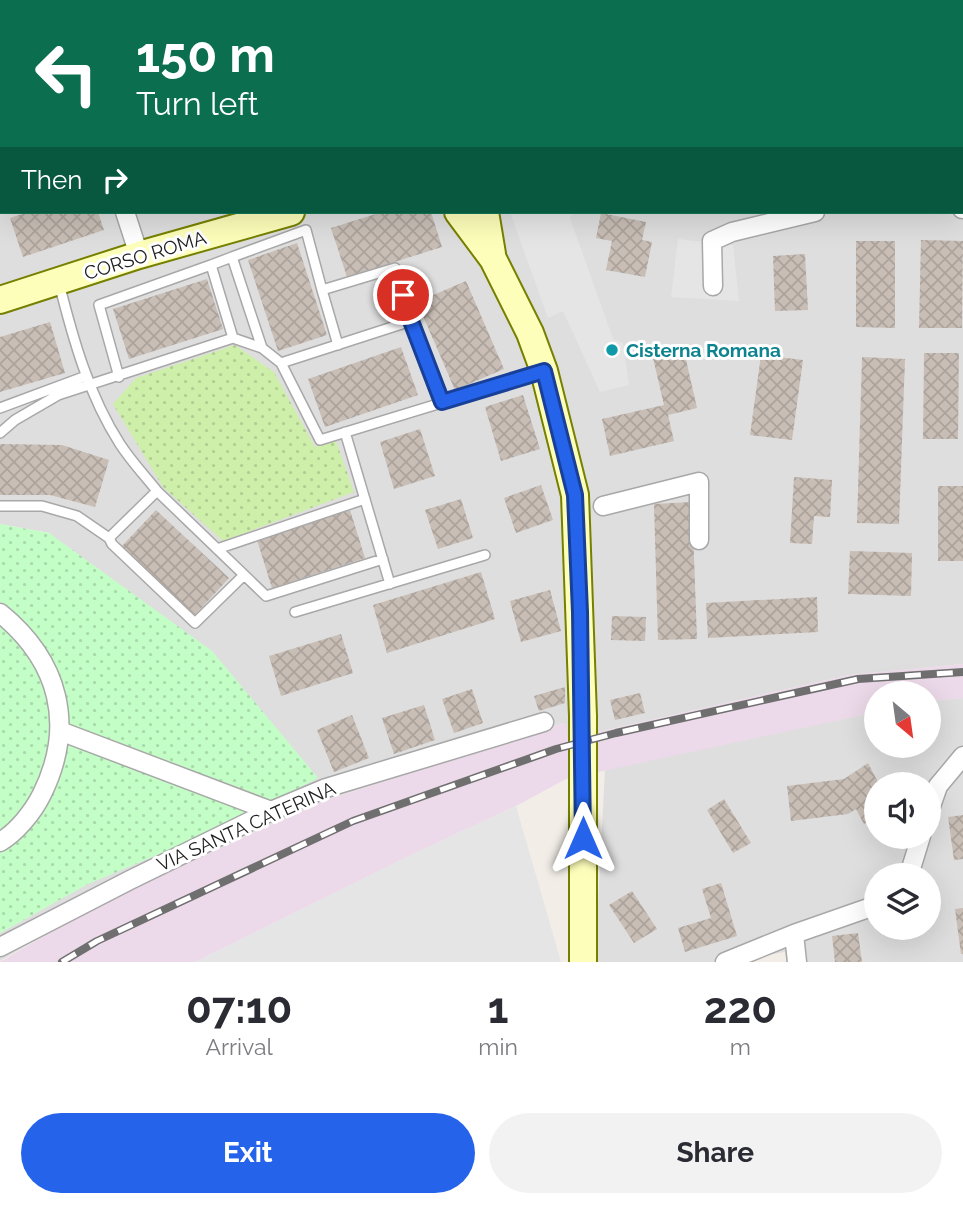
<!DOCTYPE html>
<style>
body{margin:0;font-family:Raleway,sans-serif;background:#f2f2f3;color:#2b2b33;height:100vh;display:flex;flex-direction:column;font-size:26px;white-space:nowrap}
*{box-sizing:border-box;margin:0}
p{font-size:23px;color:#7c7c81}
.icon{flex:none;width:38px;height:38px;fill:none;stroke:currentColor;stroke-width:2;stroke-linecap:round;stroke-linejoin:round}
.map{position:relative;height:962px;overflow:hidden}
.drawer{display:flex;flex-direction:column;background:#fff;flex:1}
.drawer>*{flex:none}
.banner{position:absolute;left:0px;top:0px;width:964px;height:214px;box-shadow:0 7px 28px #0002;background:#0b6e4f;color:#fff;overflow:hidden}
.needle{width:46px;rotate:151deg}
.buttons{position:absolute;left:864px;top:681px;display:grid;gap:14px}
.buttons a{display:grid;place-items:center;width:77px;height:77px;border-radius:50%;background:#fff;box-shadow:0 7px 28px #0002;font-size:35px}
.pin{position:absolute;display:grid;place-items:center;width:60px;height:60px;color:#fff;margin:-30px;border:4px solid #fff;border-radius:50%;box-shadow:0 2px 7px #0007}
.me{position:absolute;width:77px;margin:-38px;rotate:0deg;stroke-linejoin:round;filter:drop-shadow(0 0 5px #0008)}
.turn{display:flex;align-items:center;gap:24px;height:147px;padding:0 21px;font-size:32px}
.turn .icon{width:91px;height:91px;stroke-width:2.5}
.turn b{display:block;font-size:49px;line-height:60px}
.then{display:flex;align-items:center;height:66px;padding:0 21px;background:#0003;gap:14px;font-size:26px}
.eta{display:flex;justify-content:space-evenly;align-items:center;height:119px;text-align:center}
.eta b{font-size:42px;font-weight:700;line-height:49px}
.cta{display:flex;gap:14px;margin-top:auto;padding:14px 21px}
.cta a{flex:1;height:80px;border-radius:42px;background:#2563eb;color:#fff;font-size:28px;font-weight:700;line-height:80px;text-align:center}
.cta a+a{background:#f2f2f3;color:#2b2b33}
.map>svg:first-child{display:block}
.residential{fill:#dfdede;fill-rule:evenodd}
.railway{fill:#ecd9e9}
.grass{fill:url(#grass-dots)}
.park{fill:url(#park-dots)}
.parking{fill:#e5e5e5}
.building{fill:url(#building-cross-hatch)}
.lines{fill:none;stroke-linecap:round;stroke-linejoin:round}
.lane-casing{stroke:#a8a8a8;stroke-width:12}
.street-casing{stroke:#a8a8a8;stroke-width:21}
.secondary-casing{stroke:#768000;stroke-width:30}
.lane{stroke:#fff;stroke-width:9}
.street{stroke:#fff;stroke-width:18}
.secondary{stroke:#fdfeb9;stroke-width:26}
.rail-casing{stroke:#6f6f6f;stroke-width:8}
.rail{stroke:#fff;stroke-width:5;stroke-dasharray:16;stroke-linecap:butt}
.route-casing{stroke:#184099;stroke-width:18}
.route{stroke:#2563eb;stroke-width:12}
.culture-dot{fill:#0f9aa8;stroke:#fff;stroke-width:2.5}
.labels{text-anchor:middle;stroke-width:6;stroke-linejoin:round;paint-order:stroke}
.street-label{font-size:19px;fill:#212121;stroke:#fff}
.culture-label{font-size:19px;font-weight:bold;fill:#0d838f;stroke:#fff;text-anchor:start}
</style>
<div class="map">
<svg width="963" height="962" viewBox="0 0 963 962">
<defs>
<pattern id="grass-dots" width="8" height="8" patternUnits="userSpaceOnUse" patternTransform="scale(1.75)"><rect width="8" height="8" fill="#ceefaa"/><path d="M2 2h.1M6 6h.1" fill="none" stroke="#b1cd92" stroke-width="1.8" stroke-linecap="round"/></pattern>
<pattern id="park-dots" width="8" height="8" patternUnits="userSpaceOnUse" patternTransform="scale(1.75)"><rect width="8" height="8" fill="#c3fec6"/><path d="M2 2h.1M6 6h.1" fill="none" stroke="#a7d9aa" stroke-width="1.8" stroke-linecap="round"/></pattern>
<pattern id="building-cross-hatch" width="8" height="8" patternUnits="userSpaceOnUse" patternTransform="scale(1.75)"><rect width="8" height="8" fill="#c8beb6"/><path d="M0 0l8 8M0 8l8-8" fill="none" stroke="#aca39c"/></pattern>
</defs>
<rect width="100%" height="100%" fill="#f2eee7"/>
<path class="residential" d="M0,0H963V664L849,675L567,739L565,723L322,801L100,903L0,961V933L87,884L216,830L50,533L0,524ZM2,2H962V212H2Z
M963,698V962H787L785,952L729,962H595L605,769L877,712V746H929V701ZM877,784H929V836H877ZM877,875H929V928H877Z"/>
<path class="railway" d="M963,664V698L929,701V693H877V712L566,779L516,806L413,854L195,962H0L100,903L323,801L566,723L568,739L849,675Z"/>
<path class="grass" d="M235,345L274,372L315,447L336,441L354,492L223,541L163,487L113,404L136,378Z"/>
<path class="park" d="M0,524L49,533L212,651L318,778L216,830L88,884L0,933Z"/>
<path class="parking" d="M510,212H573L570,218L613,339L623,343L629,385L600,392L563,311L548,318Z
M678,239L733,245L739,301L671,297Z
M516,806L561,962H195L413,854Z"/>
<path class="building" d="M28,212H98L104,230L23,257L10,218Z
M382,212H431L442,247L347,277L331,228Z
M601,213L646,222L642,240L652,242L645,277L606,270L612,241L596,238Z
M921,240L963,241L962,328H919Z
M856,241H895V328L856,327Z
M297,243L327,335L278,351L248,260Z
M805,254L808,310L775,311L773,256Z
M207,279L223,329L129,359L113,309Z
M466,281L504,369L455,390L417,302Z
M50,322L65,373L0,392V337Z
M401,347L418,395L325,427L308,379Z
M684,351L697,408L668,415L674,441L610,456L602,419L664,405L653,358Z
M924,353H959L958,439H923Z
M761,355L803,360L792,440L750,435Z
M862,357L905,359L899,524L857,523Z
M523,395L540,449L501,461L485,407Z
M420,429L435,476L394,489L380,442Z
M0,444L62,445L109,460L95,507L50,495H0Z
M794,477L832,480L830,517L814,516L812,544L790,543Z
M541,485L553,520L516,533L504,498Z
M938,486H963V561H938Z
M461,499L473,538L438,549L425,510Z
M692,502L697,639L658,640L654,504Z
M156,510L229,578L195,615L121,547Z
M350,510L365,558L272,588L257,540Z
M850,551L912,553L911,596L848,594Z
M481,572L495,619L387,653L373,605Z
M550,590L561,631L521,642L510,601Z
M817,597L818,632L708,638L706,603Z
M612,616L646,617L645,641L611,640Z
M341,634L353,673L281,696L269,656Z
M565,687V703L539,711L534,696Z
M472,689L483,723L454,733L442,699Z
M640,693L645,713L615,720L610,700Z
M424,705L435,740L394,754L382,718Z
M352,715L369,758L334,772L317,730Z
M868,763L879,784H877V816L864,824L856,809L848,814L791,821L787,786L844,779Z
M724,799L751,843L733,853L707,810Z
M963,815V859L954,860L948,817Z
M721,883L737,936L685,952L678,928L711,918L702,889Z
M632,891L657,929L634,943L609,905Z
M963,908V954H961L955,909Z
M858,933L862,962H835L832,936Z"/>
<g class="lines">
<defs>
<path id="lane" d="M232,257L306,230L322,290
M59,283C73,339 89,396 120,444C131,461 145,476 157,491L109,538
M233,338L262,348
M338,345L322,290L395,268L411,321
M281,363L411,321L442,402
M119,377L99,305L211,265
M0,408L86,376
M345,432L390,584
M0,433L15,420L58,395L233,338L211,265L232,257L262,348L281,363L320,440L543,372
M157,491L266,596L383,559
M0,506H42L77,516L109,538L112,544L195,623L244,575
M217,549L365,499
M295,612L485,555"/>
<path id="street" d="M962,209H963
M125,212L139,255
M713,286L712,241L732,232L815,212
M603,506L699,482V540
M0,613C59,661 76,725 42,794C33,812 17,832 0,842
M60,731L271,811
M929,812L938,786L963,756
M909,875L921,836
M794,934L797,962
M0,947L130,880L271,811L326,788L544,722
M725,962L794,934L877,905"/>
<path id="secondary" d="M381,0V2
M962,18H963
M458,212L493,259L530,333L544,371L575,495L583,716V962
M485,212L492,254
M0,300L139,255L291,212"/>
</defs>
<use href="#lane" class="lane-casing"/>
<use href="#street" class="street-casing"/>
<use href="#secondary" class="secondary-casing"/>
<use href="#lane" class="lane"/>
<use href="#street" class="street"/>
<use href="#secondary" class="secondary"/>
<defs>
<path id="rail" d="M62,962L97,941L353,821L556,749L616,733L858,679L963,672"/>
</defs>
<use href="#rail" class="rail-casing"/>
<use href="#rail" class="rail"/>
</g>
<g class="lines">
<defs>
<path id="route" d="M403,295L411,321L442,402L544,371L575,495L580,612L583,838"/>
</defs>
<use href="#route" class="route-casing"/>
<use href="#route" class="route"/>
</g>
<circle class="culture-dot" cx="612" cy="350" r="7"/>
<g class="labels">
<g class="street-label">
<text transform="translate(145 255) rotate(-17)" y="7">CORSO ROMA</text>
<text transform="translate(246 826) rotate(-24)" y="7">VIA SANTA CATERINA</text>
</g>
<g class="culture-label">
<text x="626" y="357">Cisterna Romana</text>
</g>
</g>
</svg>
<div class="buttons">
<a><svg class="needle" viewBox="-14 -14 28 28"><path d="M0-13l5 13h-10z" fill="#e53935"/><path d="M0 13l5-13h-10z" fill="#7c7c81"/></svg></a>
<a><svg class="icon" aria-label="sound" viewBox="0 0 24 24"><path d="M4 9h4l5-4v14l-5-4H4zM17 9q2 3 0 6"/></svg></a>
<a><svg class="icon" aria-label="layers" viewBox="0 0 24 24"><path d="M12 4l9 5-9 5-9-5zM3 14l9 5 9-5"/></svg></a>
</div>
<div class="pin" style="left:403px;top:295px;background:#d93025"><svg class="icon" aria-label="arrive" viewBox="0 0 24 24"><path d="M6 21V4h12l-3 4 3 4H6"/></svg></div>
<svg class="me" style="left:583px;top:838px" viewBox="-20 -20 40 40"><path d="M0-17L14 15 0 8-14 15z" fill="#2563eb" stroke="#fff" stroke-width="4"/></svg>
<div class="banner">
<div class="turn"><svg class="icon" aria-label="left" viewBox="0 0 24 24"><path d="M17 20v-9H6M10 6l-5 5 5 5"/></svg><div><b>150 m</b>Turn left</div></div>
<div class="then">Then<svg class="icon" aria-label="right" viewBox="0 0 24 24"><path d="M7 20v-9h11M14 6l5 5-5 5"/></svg></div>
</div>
</div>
<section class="drawer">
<div class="eta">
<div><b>07:10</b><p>Arrival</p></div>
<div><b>1</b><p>min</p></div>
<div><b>220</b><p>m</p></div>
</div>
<div class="cta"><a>Exit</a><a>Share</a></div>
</section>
